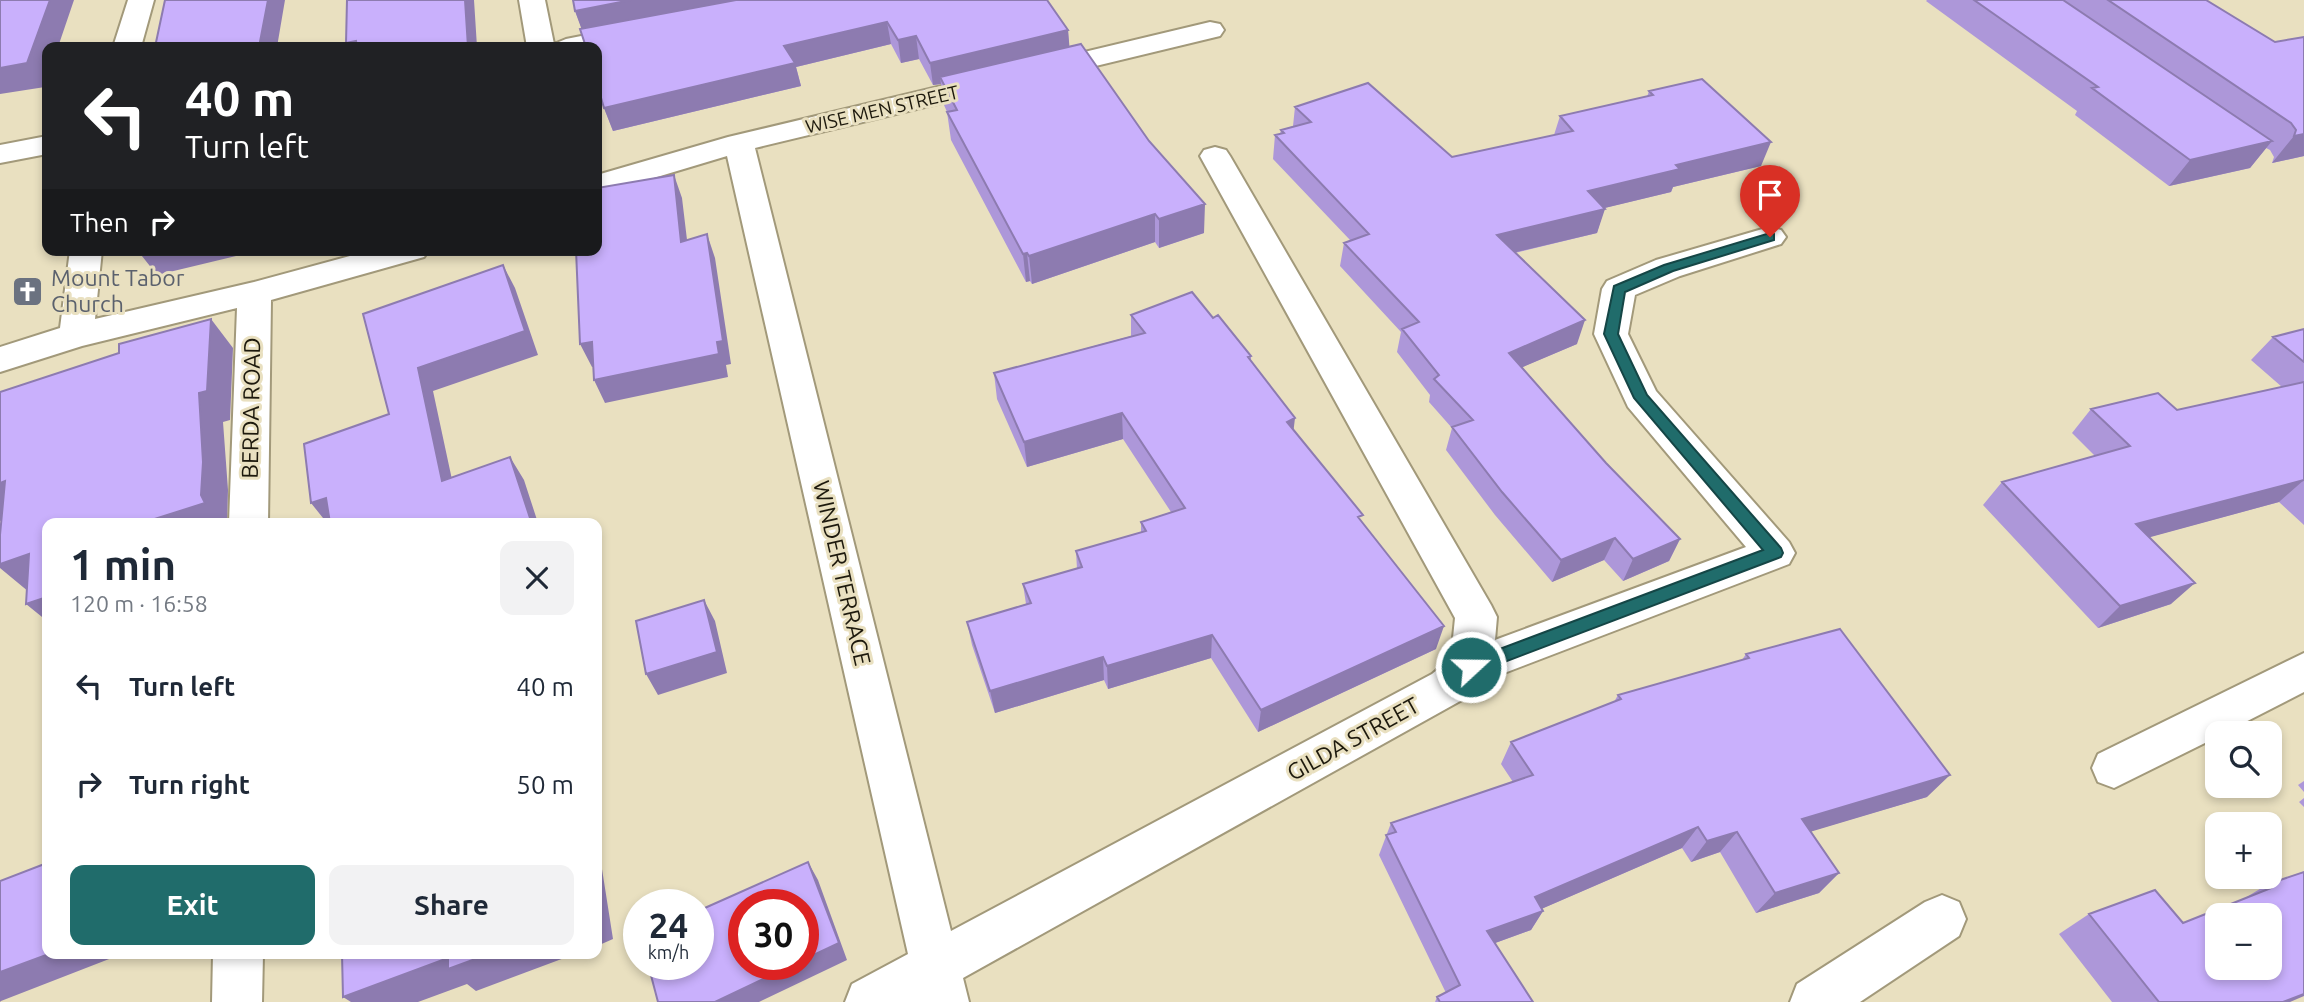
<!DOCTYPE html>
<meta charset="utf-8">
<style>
body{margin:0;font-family:Ubuntu,sans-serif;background:#f2f2f3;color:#1f2937;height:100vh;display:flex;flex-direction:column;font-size:26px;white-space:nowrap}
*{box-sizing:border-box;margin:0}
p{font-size:23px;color:#747a83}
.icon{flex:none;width:38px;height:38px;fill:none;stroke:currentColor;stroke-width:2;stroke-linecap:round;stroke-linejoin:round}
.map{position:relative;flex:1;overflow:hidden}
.side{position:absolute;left:42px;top:518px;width:560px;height:441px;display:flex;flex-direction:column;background:#fff;border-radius:14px;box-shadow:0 4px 10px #0003}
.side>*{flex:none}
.top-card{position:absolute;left:42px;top:42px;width:560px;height:214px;border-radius:14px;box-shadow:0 4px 10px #0003;background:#202124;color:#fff;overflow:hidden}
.controls{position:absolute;left:2205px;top:721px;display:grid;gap:14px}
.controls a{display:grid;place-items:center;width:77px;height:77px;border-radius:14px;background:#fff;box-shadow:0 4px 10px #0003;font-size:35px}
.speed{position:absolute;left:623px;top:889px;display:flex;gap:14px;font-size:35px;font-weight:700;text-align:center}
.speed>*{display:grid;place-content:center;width:91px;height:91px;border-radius:50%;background:#fff;box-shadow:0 4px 10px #0003;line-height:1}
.speed small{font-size:18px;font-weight:400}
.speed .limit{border:10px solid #d22;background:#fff;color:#111}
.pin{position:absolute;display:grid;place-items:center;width:60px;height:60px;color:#fff;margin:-72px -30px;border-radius:50% 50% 50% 0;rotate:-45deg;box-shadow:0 0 7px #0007}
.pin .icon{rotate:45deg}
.me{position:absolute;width:77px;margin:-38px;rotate:69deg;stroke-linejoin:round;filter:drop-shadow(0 0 5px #0008)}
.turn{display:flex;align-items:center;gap:24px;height:147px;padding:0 28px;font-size:32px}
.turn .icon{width:91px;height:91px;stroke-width:2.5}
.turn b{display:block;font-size:49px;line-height:60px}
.then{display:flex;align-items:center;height:66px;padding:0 28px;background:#0003;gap:14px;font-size:26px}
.round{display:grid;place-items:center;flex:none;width:74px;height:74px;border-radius:14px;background:#f2f2f3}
.headline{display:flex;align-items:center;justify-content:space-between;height:119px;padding:0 28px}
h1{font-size:42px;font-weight:700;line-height:52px}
.action{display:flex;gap:14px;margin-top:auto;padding:14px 28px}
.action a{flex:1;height:80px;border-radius:14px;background:#206c6b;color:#fff;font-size:28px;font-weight:700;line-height:80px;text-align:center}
.action a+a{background:#f2f2f3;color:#1f2937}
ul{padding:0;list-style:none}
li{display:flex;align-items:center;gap:21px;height:98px;padding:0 28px}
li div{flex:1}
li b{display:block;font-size:26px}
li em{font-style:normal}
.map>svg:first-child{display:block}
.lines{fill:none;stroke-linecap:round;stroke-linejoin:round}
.minor-casing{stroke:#a2997a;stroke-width:4}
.minor{fill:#fff;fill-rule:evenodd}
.wall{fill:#ad97d9}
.shaded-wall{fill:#8d7bb0}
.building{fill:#c9b0fc;stroke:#8d7bb0;stroke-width:2;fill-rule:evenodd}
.route{fill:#206c6b;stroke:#154646;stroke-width:2}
.labels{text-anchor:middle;stroke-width:6;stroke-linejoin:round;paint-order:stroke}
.far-street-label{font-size:19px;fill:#1d190d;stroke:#e9e0c0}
.worship-label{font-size:23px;fill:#5b616d;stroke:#e9e0c0;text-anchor:start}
.street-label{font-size:23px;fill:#1d190d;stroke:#e9e0c0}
</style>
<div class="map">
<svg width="2304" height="1002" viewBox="0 0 2304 1002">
<rect width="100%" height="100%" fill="#e9e0c0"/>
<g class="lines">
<defs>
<path id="minor" d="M128,0H154L141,47H113Z
M519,0H545L554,44L566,39L637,25L647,27L651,33L647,39L597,49L527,47Z
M1210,22L1220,24L1224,30L1220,36L755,148L951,931L1432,674L1451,658L1455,618L1200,156L1204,150L1215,147L1226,150L1230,156L1491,605L1497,617L1495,640L1746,547L1628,407L1594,334L1602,289L1607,281L1656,260L1759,230L1770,227L1781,230L1786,237L1781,244L1680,276L1635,295L1628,334L1656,391L1789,542L1795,553L1789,564L1486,680L1462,700L963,978L969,1002H845L852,984L908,954L727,156L597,195V175L728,137Z
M47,136V154L0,163V145Z
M70,250H102L95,319L254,282L372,250H429L424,257L271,300L268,523H229L237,308L82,346L0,372V347L60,328Z
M2304,653V692L2224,733H2217V737L2114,788L2098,782L2092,768L2098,754Z
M1942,895L1959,902L1966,919L1959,936L1860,1002H1790L1797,984L1925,902Z
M213,954H263L262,1002H212Z"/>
</defs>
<use href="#minor" class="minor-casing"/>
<use href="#minor" class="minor"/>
</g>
<path class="wall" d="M1927,0H2206L2275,42L2304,37V156L2272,163L2274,157L2270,150L2266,148L2250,168L2169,186L2075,115L2077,111L1926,1Z
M575,11L1068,30L1069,47L1204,233L1159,248L1155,242L1032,284L1030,281L1026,282L951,140L947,112L944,105L941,84L933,85L919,59L901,63L891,44L796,67L801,86L613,131L604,108L582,29Z
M1649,91L1761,166L1673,187L1671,192L1604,208L1597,233L1515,253L1577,344L1522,367L1606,463L1680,539L1669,561L1623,581L1604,560L1552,582L1495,515L1446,450L1452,428L1429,402L1430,395L1397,352L1401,332L1340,266L1344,243L1350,240L1273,159L1275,135L1280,134L1281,130L1293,126L1295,107L1452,157L1554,135L1560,116L1647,97Z
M1131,315L1213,318L1251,356V361L1294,430L1362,522L1436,649L1258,732L1211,658L1108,689L1104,680L995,713L972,645L967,622L1026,604L1023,584L1077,569L1076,551L1141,532V522L1171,512L1123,439L1027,467L997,399L994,373L1131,336Z
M2304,329V525L2279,502L2149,537L2171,604L2098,628L1983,505L2002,482L2095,456L2072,433L2091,409L2177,410L2282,387L2251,360L2273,337Z
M1746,654L1927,797L1811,831L1839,873L1819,893L1756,913L1720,852L1691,862L1682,848L1541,909L1543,911L1531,930L1495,943L1533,1002H1435L1437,997L1446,993L1379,855L1391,823L1513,782L1501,764L1511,742L1614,702L1618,695L1742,660Z
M2304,781V792L2298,785Z
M2304,798V807L2299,802Z
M2304,872L2290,1002H2112L2059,934L2089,914L2183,923L2240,901L2268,884Z"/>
<path class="shaded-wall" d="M50,0H74L58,47H47V80L45,87L0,94V68Z
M268,0H285L277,47H259Z
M465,0H474L477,47H468Z
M631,0H750L583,33L575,11Z
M887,22L891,44L796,67L801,86L613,131L604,108L784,46Z
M1068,30L1070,53L940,77L941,84L933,85L930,63Z
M916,36L919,59L901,63L898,40Z
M356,41L359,47H348L346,43Z
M2304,134V156L2272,163L2294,136Z
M2272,141L2250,168L2169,186L2190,160Z
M1771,142L1761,166L1673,187L1671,192L1580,214L1588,191L1676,165Z
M674,175L682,198L690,265L681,242Z
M1205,204L1204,233L1159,248V219Z
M1605,209L1597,233L1491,258L1497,235Z
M1155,214V242L1032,284L1029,256Z
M707,234L715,258L731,364L726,365L728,377L605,403L594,380L717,342Z
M142,250H261L157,275L138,251Z
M1027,253L1030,281L1026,282L1023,254Z
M503,265L515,288L538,355L433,391L457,503L442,481L418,368Z
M211,319L233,348L230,420L223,422L228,490L227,523H142L201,495L199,393Z
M1585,320L1577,344L1502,376L1509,353Z
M592,342L602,365L592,367L580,344Z
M1122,413L1123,439L1027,467L1024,442Z
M1295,418L1292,443L1287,422Z
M510,457L524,480L538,523H526Z
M2304,480L2279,502L2114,547L2136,524Z
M5,481L36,509L0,521V483Z
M326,498L336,523H327L311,503Z
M1615,538L1604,560L1552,582L1561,560Z
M1680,539L1669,561L1623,581L1633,559Z
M29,554V592L0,568V564Z
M2195,583L2171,604L2098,628L2120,606Z
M47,597V621L26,604Z
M704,600L715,621L727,673L658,695L646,674Z
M1444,626L1436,649L1258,732L1261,710Z
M1212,635L1211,658L1108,689L1107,666Z
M1103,657L1104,680L995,713L990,691Z
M1950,775L1927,797L1783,840L1802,819Z
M1698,827L1682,848L1523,917L1535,897Z
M1737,832L1720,852L1691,862L1707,841Z
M597,848L599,850L613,939L597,946Z
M808,862L818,880L847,960L759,1002H715L795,964H803Z
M1839,873L1819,893L1756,913L1775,893Z
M1543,911L1531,930L1476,950L1487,931Z
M49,954H122L1,1001L0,1002V972Z
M489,954H575L476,991L467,984L418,1002H351L343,997L448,958Z
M2304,994V996L2290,1002H2283Z"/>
<path class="building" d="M0,0H50L27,63L0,68Z
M165,0H268L259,47H155Z
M347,0H465L468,47H357L356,41L346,43Z
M573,0H631L575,11Z
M736,0H1047L1068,30L930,63L916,36L898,40L887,22L784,46L795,63L604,108L597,84V47H586L580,29Z
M1974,0H2063L2272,141L2190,160L2092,88L2098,87Z
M2108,0H2206L2275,42L2304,37V134L2294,136L2296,130L2291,123Z
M1081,44L1149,141L1205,204L1159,219L1155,214L1029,256L1027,253L1023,254L947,112L957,110L940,77Z
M1702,79L1771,142L1676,165L1680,169L1588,191L1605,209L1497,235L1585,320L1509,353L1606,463L1680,539L1633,559L1615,538L1561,560L1502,492L1452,427L1473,420L1434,379L1439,375L1402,329L1419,322L1344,243L1369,234L1275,135L1284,133L1281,130L1311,122L1295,107L1368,83L1452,157L1573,131L1560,116L1653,95L1649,91Z
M674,175L681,242L707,234L723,341L717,342L719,354L594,380L592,342L580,344L576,250H597V188Z
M503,265L525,331L418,368L442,481L510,457L531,521L526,523H330L326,498L311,503L304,444L389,414L363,314Z
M1192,292L1213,318L1218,315L1251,356L1248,357L1295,418L1287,422L1363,515L1358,517L1444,626L1261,710L1212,635L1107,666L1103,657L990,691L967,622L1031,603L1023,584L1082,567L1076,551L1146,531L1141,522L1185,508L1122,413L1024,442L994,373L1145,333L1131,315Z
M211,319L207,391L199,393L203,462L201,495L205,503L142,523H47V597L26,604L29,554L0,564V535L5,481L0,483V392L119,353V344Z
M2304,329V362L2273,337Z
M2304,382V480L2136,524L2195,583L2120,606L2002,482L2130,446L2091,409L2158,393L2177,410Z
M704,600L717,652L646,674L636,621Z
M1840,629L1950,775L1802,819L1839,873L1775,893L1737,832L1707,841L1698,827L1535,897L1543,911L1487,931L1533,1002H1440L1437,997L1460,985L1386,835L1396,832L1391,823L1533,775L1511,742L1621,699L1618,695L1749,658L1746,654Z
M808,862L839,943L803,960V905H744V964H795L715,1002H658L648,964H698V911Z
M47,863V954H49L0,972V881Z
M2304,872V994L2283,1002H2159L2089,914L2155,890L2183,923L2271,888L2268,884ZM2217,915H2270V968H2217Z
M342,954H489L448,969V958L343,997Z"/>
<path class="route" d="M1770,233L1774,234V240L1673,271L1625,292L1618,334L1647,395L1781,548L1783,553L1781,557L1478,672L1471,674L1465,672L1463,667L1465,662L1763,550L1634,398L1604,334L1614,286L1664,265Z"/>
<defs>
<symbol id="church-square" viewBox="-11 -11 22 22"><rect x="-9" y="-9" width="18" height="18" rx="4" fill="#6b7280" stroke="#e9e0c0"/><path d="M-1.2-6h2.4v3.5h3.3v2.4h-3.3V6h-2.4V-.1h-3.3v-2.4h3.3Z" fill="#fff"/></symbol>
</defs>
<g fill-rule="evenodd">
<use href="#church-square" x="10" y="274" width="35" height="35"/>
</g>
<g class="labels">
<g class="far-street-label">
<text transform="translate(882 109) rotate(-13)" y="7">WISE MEN STREET</text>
</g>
<g class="worship-label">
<text x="51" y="286">Mount Tabor<tspan x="51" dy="26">Church</tspan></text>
</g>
<g class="street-label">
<text transform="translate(251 408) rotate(-89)" y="8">BERDA ROAD</text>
<text transform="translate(842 573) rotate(77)" y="8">WINDER TERRACE</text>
<text transform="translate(1353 739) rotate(-29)" y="8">GILDA STREET</text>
</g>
</g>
</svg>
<div class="controls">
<a><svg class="icon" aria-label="search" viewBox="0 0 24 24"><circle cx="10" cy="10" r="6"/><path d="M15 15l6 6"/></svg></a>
<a>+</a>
<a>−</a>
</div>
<div class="speed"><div>24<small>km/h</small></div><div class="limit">30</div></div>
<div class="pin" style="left:1770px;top:237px;background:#d93025"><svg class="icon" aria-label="arrive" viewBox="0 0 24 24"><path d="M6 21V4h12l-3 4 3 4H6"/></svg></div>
<svg class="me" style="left:1471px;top:667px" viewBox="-20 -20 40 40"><circle r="17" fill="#206c6b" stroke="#fff" stroke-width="3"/><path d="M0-11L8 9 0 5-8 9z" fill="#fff"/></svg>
<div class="top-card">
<div class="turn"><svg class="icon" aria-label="left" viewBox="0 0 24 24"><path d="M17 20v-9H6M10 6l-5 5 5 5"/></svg><div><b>40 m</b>Turn left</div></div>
<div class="then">Then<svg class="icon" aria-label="right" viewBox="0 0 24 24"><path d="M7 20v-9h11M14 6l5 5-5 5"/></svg></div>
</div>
<section class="side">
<div class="headline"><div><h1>1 min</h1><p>120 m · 16:58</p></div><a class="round"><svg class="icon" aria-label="close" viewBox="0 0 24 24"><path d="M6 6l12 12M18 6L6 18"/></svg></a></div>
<ul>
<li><svg class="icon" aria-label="left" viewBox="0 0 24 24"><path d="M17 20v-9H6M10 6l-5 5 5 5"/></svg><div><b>Turn left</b></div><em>40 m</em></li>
<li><svg class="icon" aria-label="right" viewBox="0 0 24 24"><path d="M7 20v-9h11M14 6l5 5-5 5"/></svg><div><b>Turn right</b></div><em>50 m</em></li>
</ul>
<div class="action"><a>Exit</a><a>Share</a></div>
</section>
</div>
